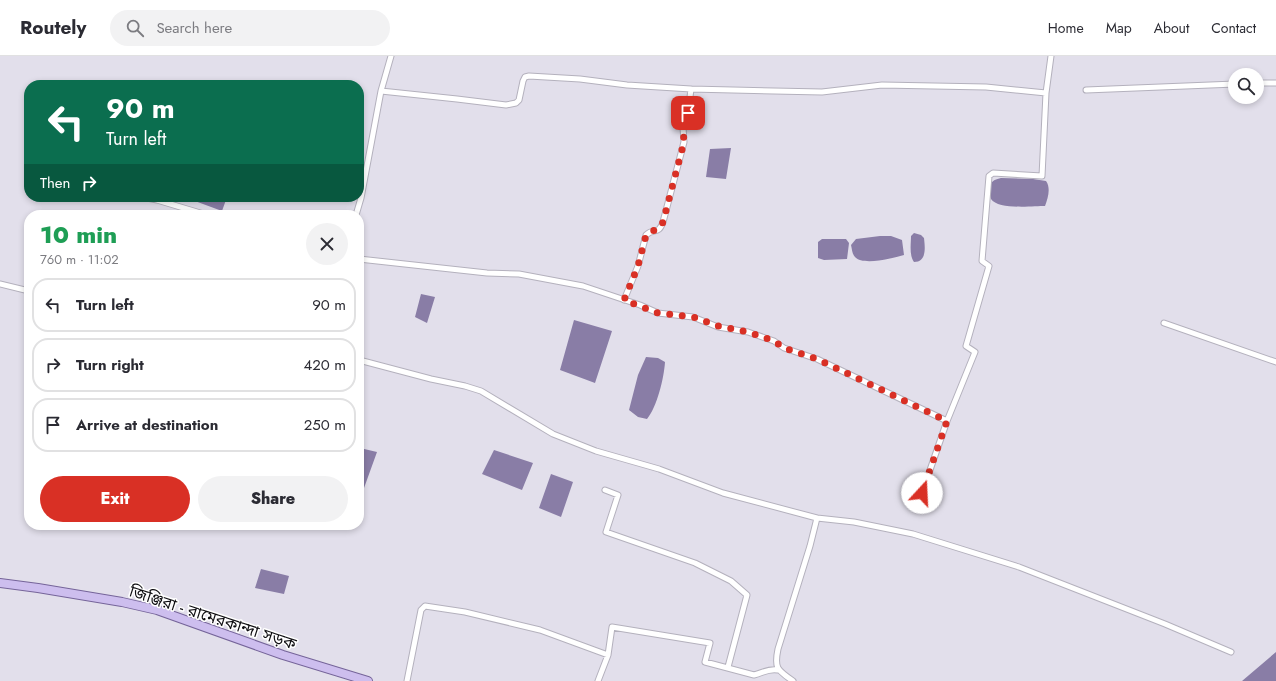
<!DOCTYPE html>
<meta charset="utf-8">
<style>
body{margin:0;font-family:Jost,"Noto Sans Bengali",sans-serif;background:#f2f2f3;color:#2b2b33;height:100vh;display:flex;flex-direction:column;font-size:15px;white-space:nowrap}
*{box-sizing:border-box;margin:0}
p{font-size:13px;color:#7c7c81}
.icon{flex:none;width:22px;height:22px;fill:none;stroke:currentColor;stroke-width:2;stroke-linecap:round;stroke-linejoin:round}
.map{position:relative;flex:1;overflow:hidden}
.side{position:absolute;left:24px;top:154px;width:340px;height:320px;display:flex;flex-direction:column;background:#fff;border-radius:16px;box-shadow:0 2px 6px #0003}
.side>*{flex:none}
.top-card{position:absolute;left:24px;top:24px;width:340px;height:122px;border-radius:16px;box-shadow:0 2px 6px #0003;background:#0b6e4f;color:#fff;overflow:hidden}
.fabs{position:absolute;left:1228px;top:12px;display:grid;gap:8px}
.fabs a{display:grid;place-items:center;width:36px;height:36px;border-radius:50%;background:#fff;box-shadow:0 2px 6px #0003;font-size:20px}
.pin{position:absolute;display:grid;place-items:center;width:34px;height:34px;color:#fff;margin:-17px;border-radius:8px;box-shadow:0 2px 6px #0006}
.me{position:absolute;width:44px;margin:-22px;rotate:20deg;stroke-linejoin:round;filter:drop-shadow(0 0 3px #0008)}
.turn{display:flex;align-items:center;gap:14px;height:84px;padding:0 16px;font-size:18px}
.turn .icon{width:52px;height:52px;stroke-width:2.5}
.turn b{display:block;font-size:28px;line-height:34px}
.then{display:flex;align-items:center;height:38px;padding:0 16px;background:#0003;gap:8px;font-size:15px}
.round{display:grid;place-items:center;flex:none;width:42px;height:42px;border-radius:21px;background:#f2f2f3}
.head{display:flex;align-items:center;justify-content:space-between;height:68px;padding:0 16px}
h1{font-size:24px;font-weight:800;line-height:30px;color:#1e9e55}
.primary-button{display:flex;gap:8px;margin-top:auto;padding:8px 16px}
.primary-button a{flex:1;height:46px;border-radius:24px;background:#d93025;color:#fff;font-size:16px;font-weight:800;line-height:46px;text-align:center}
.primary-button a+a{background:#f2f2f3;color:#2b2b33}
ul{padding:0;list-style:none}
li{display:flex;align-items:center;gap:12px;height:54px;margin:0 8px 6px;padding:0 8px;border:2px solid #e1e1e2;border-radius:16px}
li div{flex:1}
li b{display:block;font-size:15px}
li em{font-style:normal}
header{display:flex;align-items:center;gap:24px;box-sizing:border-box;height:56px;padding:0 20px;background:#fff;border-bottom:1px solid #e1e1e2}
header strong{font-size:19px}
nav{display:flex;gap:22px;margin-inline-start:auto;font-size:14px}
.search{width:280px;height:36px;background:#f2f2f3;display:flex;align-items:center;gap:10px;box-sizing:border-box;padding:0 14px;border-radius:22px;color:#7c7c81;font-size:15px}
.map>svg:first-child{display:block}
.water{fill:#897da6}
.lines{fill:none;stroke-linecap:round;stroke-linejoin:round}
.minor-casing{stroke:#b4b1bd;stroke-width:7}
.primary-casing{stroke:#756499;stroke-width:10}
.minor{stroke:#fff;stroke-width:5}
.primary{stroke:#cdbeee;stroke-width:8}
.route{stroke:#d93025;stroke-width:7;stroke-dasharray:0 12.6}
.labels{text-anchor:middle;stroke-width:3;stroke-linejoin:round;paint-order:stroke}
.street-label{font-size:16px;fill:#0e0d11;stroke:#fff}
</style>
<header>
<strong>Routely</strong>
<div class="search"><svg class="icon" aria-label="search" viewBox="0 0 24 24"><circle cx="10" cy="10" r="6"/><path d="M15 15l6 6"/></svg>Search here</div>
<nav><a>Home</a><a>Map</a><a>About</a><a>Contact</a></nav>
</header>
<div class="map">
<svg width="1276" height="625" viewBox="0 0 1276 625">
<rect width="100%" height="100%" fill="#e2dfeb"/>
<path class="water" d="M731,92L726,123L706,121L710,93Z
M1001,122L1033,123L1046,125C1051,132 1048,142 1045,150C1033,150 998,154 991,143C990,140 990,136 990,133C991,125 993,124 1001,122Z
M184,141H227L222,155Z
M914,177L921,179L924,182C925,191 927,206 914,206C909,199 911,188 911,180Z
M880,180H891L902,184L904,199C894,202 863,210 855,201C852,198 852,193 851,189L856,183Z
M822,183H846L849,187L847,203L824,204L818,202V186Z
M421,238L435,241L427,267L415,261Z
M574,264L612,275L595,327L560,314Z
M646,301L658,302L665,306C664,322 657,351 647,363L638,361L629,354L638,319Z
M360,392L377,396L364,432L359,431Z
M494,394L533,407L522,434L482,418Z
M551,418L573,426L561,461L539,452Z
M261,513L289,520L284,538L255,532Z
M1276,596V625H1242Z"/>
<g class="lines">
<defs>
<path id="minor" d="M1257,27H1276
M1086,34L1235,28
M381,35L457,43L506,49L516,47L519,44L523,25L525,21L529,20L580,23L627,29L691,33L822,36L882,29L986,31L1046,37L1051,0
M142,141L157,144L207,159
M356,159L361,142L381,35L391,0
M359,203L487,217L519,218L583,230L640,249L658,257L693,261L718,271L748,276L774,285L784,292L817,303L947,365
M0,228L29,235
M624,244L638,210L646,179C654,171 658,180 663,166L684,86L683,72L688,57L691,33
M1164,267L1276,306
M359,304L431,323L465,330L481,335L553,378L596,395L659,413L723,437L817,462L810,490L778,593C774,612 777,614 793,625
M605,434L618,439L606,476L695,507L731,525L747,539L728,611
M922,437L947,365L975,296L966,290L989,210L982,205L989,120L993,117L1042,120L1046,37
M817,462L854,466L913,478L1019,511L1165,568L1231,596
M407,625L421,554L425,550L465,556L540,574L608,599L612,571L710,587L705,606L754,619C763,617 768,612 778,614
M598,625L608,599"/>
<path id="primary" d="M0,527L38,532L122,546L157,554L283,599L368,625"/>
</defs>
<use href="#minor" class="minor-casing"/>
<use href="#primary" class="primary-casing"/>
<use href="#minor" class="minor"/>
<use href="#primary" class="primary"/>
</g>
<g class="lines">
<path class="route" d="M688,57L683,72L684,86L663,166L660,172L650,176L646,179L638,210L624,244L658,257L693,261L718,270L748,276L774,285L784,292L817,303L947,365L922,437"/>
</g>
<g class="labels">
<g class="street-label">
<text transform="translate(213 561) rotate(18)" y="6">জিঞ্জিরা - রামেরকান্দা সড়ক</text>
</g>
</g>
</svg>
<div class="fabs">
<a><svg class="icon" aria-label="search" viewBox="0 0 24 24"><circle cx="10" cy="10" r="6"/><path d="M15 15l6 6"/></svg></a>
</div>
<div class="pin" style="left:688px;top:57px;background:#d93025"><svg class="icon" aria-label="arrive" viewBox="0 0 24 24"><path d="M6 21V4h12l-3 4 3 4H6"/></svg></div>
<svg class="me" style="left:922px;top:437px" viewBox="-20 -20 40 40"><circle r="19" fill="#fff"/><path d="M0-13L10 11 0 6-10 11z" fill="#d93025"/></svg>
<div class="top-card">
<div class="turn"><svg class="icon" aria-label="left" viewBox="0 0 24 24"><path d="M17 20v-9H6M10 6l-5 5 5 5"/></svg><div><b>90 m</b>Turn left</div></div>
<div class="then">Then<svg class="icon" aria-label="right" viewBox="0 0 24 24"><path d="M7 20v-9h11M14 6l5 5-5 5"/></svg></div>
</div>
<section class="side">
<div class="head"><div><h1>10 min</h1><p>760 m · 11:02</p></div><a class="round"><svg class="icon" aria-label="close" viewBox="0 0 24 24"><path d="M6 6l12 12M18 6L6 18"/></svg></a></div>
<ul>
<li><svg class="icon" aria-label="left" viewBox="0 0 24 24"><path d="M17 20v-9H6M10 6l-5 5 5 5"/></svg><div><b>Turn left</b></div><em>90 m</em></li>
<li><svg class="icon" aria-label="right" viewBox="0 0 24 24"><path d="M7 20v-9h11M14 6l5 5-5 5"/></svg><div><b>Turn right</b></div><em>420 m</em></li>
<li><svg class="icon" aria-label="arrive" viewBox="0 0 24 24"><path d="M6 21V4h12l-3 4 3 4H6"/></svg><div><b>Arrive at destination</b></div><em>250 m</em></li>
</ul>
<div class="primary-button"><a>Exit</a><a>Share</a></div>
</section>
</div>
